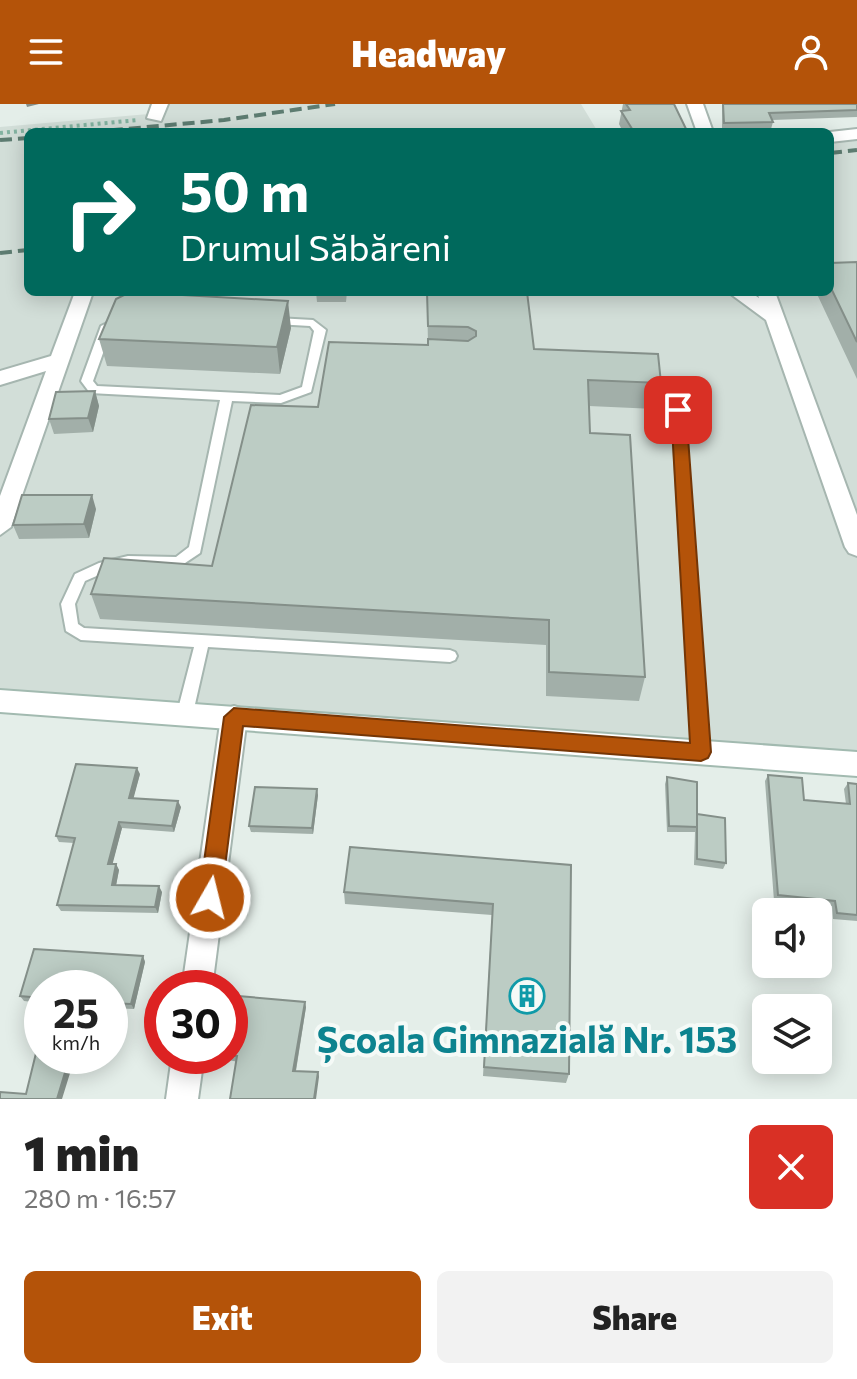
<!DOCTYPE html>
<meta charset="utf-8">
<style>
body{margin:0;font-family:Commissioner,sans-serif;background:#f2f2f2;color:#222;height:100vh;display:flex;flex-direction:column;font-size:30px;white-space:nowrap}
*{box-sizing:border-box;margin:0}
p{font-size:26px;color:#767676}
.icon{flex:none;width:44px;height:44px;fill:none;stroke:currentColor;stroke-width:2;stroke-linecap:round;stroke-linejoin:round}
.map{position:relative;height:995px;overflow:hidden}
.drawer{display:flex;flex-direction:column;background:#fff;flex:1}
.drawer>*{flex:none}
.hud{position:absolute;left:24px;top:24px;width:810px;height:168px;border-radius:12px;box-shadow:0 4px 20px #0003;background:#00695c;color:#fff;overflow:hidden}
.controls{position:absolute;left:752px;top:794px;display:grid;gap:16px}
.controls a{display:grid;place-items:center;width:80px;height:80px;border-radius:12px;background:#fff;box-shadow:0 4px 20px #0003;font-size:40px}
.speed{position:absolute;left:24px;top:866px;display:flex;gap:16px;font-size:40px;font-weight:700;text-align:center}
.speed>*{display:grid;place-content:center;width:104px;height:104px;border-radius:50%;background:#fff;box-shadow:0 4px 20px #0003;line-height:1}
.speed small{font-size:20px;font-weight:400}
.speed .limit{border:12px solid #d22;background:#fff;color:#111}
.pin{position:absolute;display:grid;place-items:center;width:68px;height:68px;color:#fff;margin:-34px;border-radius:16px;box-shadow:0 4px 12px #0006}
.me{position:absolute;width:88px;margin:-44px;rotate:8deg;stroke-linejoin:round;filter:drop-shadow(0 0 6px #0008)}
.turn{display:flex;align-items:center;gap:28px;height:168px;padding:0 24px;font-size:36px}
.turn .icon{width:104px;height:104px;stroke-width:2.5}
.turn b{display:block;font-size:56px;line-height:68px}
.round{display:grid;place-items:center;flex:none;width:84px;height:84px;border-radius:12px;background:#f2f2f2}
.summary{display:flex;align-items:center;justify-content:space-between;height:136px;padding:0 24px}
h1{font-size:48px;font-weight:800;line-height:60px}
.button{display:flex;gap:16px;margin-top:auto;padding:16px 24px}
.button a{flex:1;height:92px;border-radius:12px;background:#b45309;color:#fff;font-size:32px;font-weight:800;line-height:92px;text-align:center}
.button a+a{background:#f2f2f2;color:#222}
header{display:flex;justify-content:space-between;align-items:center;height:104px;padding:0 24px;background:#b45309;color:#fff;font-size:36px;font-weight:800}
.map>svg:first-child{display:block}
.built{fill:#d2ded8}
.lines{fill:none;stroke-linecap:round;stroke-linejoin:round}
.service-casing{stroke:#a6b6b0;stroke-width:4}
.minor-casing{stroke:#a6b6b0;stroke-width:4}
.secondary-casing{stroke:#a2bab0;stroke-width:4}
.path{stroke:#83b3a1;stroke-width:4;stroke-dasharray:3 4;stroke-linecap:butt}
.service{fill:#fff;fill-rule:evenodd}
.minor{fill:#fff;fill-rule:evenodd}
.secondary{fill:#fff;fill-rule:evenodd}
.rail{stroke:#5d7c71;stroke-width:4;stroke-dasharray:12 6;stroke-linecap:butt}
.wall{fill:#a2afa9}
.shaded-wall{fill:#848f89}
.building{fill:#bcccc4;stroke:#848f89;stroke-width:2}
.route{fill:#b45309;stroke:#753606;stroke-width:2}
.labels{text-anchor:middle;stroke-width:8;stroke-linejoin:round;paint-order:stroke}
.near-culture-label{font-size:36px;font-weight:bold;fill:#0d838f;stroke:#f5faf7}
</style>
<header><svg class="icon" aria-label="menu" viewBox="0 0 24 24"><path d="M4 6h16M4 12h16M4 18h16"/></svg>Headway<svg class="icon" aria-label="person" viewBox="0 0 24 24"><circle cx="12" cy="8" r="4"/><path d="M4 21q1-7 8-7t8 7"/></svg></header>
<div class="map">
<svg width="857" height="995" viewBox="0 0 857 995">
<rect width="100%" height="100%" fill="#e4eee9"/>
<path class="built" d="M164,0H581L598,28H28V188H830V35L857,32V673L0,609V23L160,9Z"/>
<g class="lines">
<defs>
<path id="service" d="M134,206L313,216L326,226L311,288L281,299L232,297L200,449L179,463H128L108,467L85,477L75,500L78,520L84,524L450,546L455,548L457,552L455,556L450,558L208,543L193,609L190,613L185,615L180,613L177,609L194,543L81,536L66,527L61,500L75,470L99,459L128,452L176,453L189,443L220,296L90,289L81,277L101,222ZM136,212L310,222L314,227L302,283L280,291L97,282L93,277L112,224Z
M678,302L684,306L709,648L706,653L701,655L696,653L693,648L672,306Z"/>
<path id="minor" d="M152,0H168L161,17L147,14Z
M687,0H703L713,28H697Z
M857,25V35L830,38V28Z
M75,188H93L11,423L0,431V392L46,267L0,281V267L51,252Z
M728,188H750L759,194L757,188H775L857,411V452L849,449L845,443L766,216Z
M234,602L243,605L247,613L212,884H182L221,613L225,605Z
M172,952H204L198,995H166Z"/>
<path id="secondary" d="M0,586L857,648V672L0,608Z"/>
</defs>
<use href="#service" class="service-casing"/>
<use href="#minor" class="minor-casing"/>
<use href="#secondary" class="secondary-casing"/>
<path class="path" d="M0,29L138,16"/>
<use href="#service" class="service"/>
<use href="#minor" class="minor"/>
<use href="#secondary" class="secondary"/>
<path class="rail" d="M93,28L224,16L335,0
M0,36L28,34
M830,49L857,46
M0,149L28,146"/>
</g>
<path class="wall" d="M623,0H674L686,28H623L619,20Z
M722,0H857V13L772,16L773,18L771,25L722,26Z
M857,158V275L816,188H830V159Z
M316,188H347L346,198H317Z
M427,188L534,245L661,279L655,305L589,302L590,329L645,573L639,597L546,592V541L100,515L91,490L212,462L318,303L428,241Z
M291,224L280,270L107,262L99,235Z
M95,287L99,302L93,328L54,330L49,315Z
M96,405L89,434L19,435L13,421Z
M140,670L133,694L181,703L174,728L122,724L112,760H116L119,766L116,781L162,788L158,809L61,807L57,801L74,739L59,738L56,732Z
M768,671L804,696L846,700L844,685L848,679L857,680V817L833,815L832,802L774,797L765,677Z
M667,673L697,711L726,759L723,765L694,761L695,728H667L665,680Z
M318,691L313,730L251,728L249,722Z
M571,761L569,970L566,979L483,972L492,811L345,800L344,788Z
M34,845L143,852L145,858L134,905L110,904V884H42V899L24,897L20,892Z
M306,903L296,967L318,968L319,973L228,956L226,952Z"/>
<path class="shaded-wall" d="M26,0H39L27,3Z
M288,197L291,224L280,270L277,243Z
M95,287L99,302L93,328L88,314Z
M92,391L96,405L89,434L84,420Z
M137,664L140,670L132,700L129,694Z
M317,685L318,691L313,730L312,724Z
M178,697L181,703L174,728L172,722Z
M119,718L122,724L111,766L108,760Z
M116,760L119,766L115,787L112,781Z
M159,782L162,788L158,809L155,803Z
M143,852L145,858L134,905L131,900Z
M305,898L306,903L295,971L293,967Z
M70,952L75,953L62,995H57Z
M318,968L319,973L316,995H314Z"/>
<path class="building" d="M626,0H674L687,27L676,28H634L621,7L630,6Z
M723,0H857V6L769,9L773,18L724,19Z
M857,158V238L830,182V159Z
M130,188L288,197L277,243L99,235L116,195Z
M427,188H527L534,245L658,250L661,279L588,276L590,329L630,331L645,573L549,568V516L91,490L104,454L212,462L251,301L318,303L329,238L428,241V235L468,237L476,232V227L468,223L428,222Z
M95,287L88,314L49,315L56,288Z
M22,391H92L84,420L13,421Z
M76,660L137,664L129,694L178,697L172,722L119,718L108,760H116L112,781L159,782L155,803L57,801L75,734L56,732Z
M768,671L802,674L804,696L850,700L848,679L857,680V811L837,809L835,797L778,791Z
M667,673L697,678V723L669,722Z
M255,683L317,685L312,724L249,722Z
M697,710L725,714L726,759L697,755Z
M350,743L571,761L569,970L484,963L493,800L344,788Z
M34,845L143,852L131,900L110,899V884H42V894L20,892Z
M238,892L305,898L293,967L318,968L314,995H230L237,952H230V933Z
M37,945H42V952H70L57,995H0V988L26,990Z"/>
<path class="route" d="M678,301L686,306L711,648L708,654L701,657L243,622L221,794L217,801L210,804L202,801L199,794L224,613L234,604L690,639L671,306Z"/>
<defs>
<symbol id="building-ring" viewBox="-11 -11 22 22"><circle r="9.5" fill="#f5faf7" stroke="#0f9aa8" stroke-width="1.5"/><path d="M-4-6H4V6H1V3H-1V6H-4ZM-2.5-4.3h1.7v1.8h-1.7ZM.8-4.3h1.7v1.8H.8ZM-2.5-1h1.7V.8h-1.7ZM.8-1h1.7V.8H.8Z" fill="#0f9aa8"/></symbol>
</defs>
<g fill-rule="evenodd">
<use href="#building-ring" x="507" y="872" width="40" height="40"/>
</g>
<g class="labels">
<g class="near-culture-label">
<text x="527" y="949">Școala Gimnazială Nr. 153</text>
</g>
</g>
</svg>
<div class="controls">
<a><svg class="icon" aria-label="sound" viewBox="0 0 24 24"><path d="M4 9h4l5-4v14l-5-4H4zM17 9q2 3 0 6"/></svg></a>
<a><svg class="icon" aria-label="layers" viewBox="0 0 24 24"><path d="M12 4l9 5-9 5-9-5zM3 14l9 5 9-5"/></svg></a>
</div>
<div class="speed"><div>25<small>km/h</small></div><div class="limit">30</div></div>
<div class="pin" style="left:678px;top:306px;background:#d93025"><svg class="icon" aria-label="arrive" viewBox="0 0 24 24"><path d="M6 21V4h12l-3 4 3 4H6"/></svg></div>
<svg class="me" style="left:210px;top:794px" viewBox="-20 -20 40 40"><circle r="17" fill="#b45309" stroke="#fff" stroke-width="3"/><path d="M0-11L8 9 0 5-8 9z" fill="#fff"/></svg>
<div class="hud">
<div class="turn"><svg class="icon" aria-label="right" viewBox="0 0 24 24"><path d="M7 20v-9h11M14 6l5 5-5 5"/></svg><div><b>50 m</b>Drumul Săbăreni</div></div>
</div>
</div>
<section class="drawer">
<div class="summary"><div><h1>1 min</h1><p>280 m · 16:57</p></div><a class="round" style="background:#d93025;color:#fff"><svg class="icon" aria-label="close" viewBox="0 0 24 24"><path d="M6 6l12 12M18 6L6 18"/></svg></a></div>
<div class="button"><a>Exit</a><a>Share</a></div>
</section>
